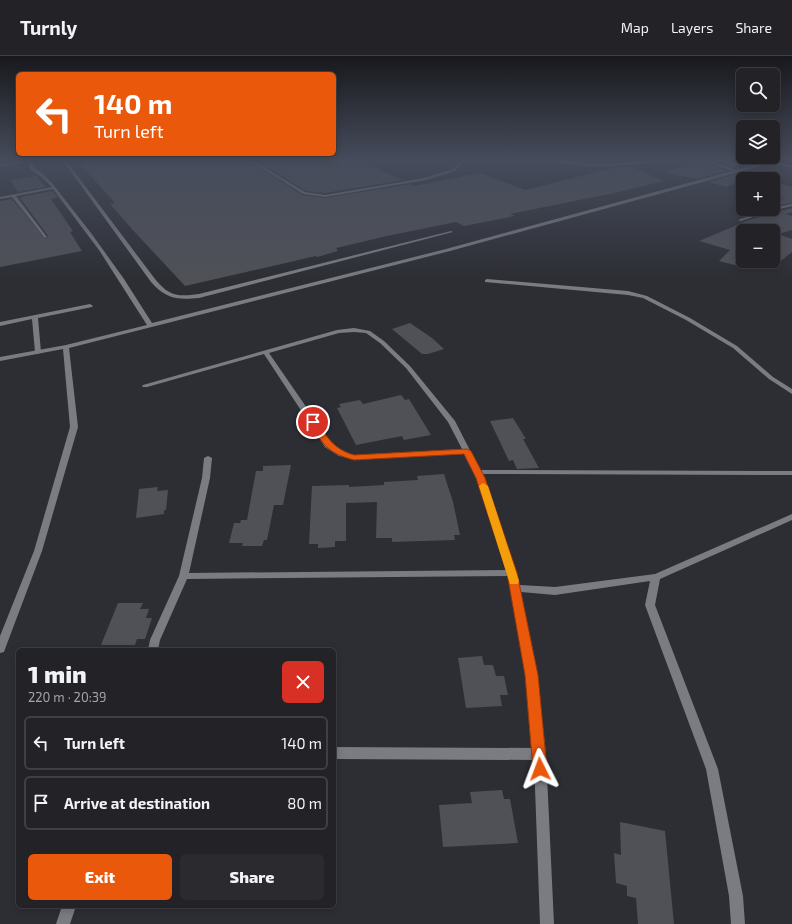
<!DOCTYPE html>
<meta charset="utf-8">
<style>
body{margin:0;font-family:"Exo 2",sans-serif;background:#2a2a2f;color:#f1f3f6;height:100vh;display:flex;flex-direction:column;font-size:15px;white-space:nowrap}
*{box-sizing:border-box;margin:0}
p{font-size:13px;color:#a2a4a7}
.icon{flex:none;width:22px;height:22px;fill:none;stroke:currentColor;stroke-width:2;stroke-linecap:round;stroke-linejoin:round}
.map{position:relative;flex:1;overflow:hidden}
.sheet{position:absolute;left:16px;top:592px;width:320px;height:260px;display:flex;flex-direction:column;background:#222227;border-radius:6px;box-shadow:0 2px 10px #0003,0 0 0 1px #3f3f44}
.sheet>*{flex:none}
.banner{position:absolute;left:16px;top:16px;width:320px;height:84px;border-radius:6px;box-shadow:0 2px 10px #0003,0 0 0 1px #3f3f44;background:#ea580c;color:#fff;overflow:hidden}
.fabs{position:absolute;left:736px;top:12px;display:grid;gap:8px}
.fabs a{display:grid;place-items:center;width:44px;height:44px;border-radius:6px;background:#222227;box-shadow:0 2px 10px #0003,0 0 0 1px #3f3f44;font-size:20px}
.pin{position:absolute;display:grid;place-items:center;width:34px;height:34px;color:#fff;margin:-17px;border:2px solid #fff;border-radius:50%;box-shadow:0 1px 4px #0007}
.me{position:absolute;width:44px;margin:-22px;rotate:357deg;stroke-linejoin:round;filter:drop-shadow(0 0 3px #0008)}
.turn{display:flex;align-items:center;gap:14px;height:84px;padding:0 12px;font-size:18px}
.turn .icon{width:52px;height:52px;stroke-width:2.5}
.turn b{display:block;font-size:28px;line-height:34px}
.round{display:grid;place-items:center;flex:none;width:42px;height:42px;border-radius:6px;background:#2a2a2f}
.headline{display:flex;align-items:center;justify-content:space-between;height:68px;padding:0 12px}
h1{font-size:24px;font-weight:800;line-height:30px}
.action{display:flex;gap:8px;margin-top:auto;padding:8px 12px}
.action a{flex:1;height:46px;border-radius:6px;background:#ea580c;color:#fff;font-size:16px;font-weight:800;line-height:46px;text-align:center}
.action a+a{background:#2a2a2f;color:#f1f3f6}
ul{padding:0;list-style:none}
li{display:flex;align-items:center;gap:12px;height:54px;margin:0 8px 6px;padding:0 4px;border:2px solid #3f3f44;border-radius:6px}
li div{flex:1}
li b{display:block;font-size:15px}
li em{font-style:normal}
header{display:flex;align-items:center;gap:24px;box-sizing:border-box;height:56px;padding:0 20px;background:#222227;border-bottom:1px solid #3f3f44}
header strong{font-size:19px}
nav{display:flex;gap:22px;margin-inline-start:auto;font-size:14px}
.map>svg:first-child{display:block}
.building{fill:#505157}
.lines{fill:none;stroke-linecap:round;stroke-linejoin:round}
.lane{fill:#7a7c82;fill-rule:evenodd}
.street{fill:#7a7c82;fill-rule:evenodd}
.route{fill:#ea580c;stroke:#983908}
.slow{fill:#f59e0b}
</style>
<header>
<strong>Turnly</strong>
<nav><a>Map</a><a>Layers</a><a>Share</a></nav>
</header>
<div class="map">
<svg width="792" height="868" viewBox="0 0 792 868">
<rect width="100%" height="100%" fill="#2d2e34"/>
<path class="building" d="M75,102H244L302,139L325,142L410,128L414,130L480,117L525,134L617,111L629,110L664,125L614,137L510,158L515,160L464,170L456,166L387,180L336,192L338,195L317,201L316,200L185,230L131,172L110,148L115,147Z
M253,102H357L402,124L325,137L306,135Z
M694,102H696L727,115L696,123L664,116L688,109L689,105Z
M708,102H745V108L732,111Z
M748,115L759,118L754,119L766,123H743V130L735,127L727,131L708,126Z
M36,120L46,131L18,136L10,124Z
M773,125L792,131V147L773,150V146L784,142L773,139Z
M52,135L58,141L51,143L73,175L70,176L82,195L0,211V145L12,143L46,183L48,180L20,142H22L21,141Z
M792,152V156L786,158L792,160V174L778,178L792,183V196L773,211V175H766L743,167V211L719,205L730,194L699,185L749,164Z
M752,153H765L744,160L737,158Z
M410,267L432,282L444,293L428,298H422L392,273Z
M401,339L405,344L409,343L431,379L404,384L402,380L356,389L337,352L341,351L339,348L360,344L363,348Z
M513,362L526,383H523L539,412L517,413L513,404L509,405L490,365Z
M291,409L283,449H274L267,484H264L262,490H242L243,487H229L234,467H240L241,464H247L256,415H263V410Z
M444,418L453,446L460,479H454L455,484L392,486V482H376L377,446L346,447V485H335V491L318,492V488H309L312,430L349,429V431L384,429V426L418,424L417,420Z
M158,431L157,435L168,434L166,454H164V458L136,462L139,433Z
M118,547H143L140,553H149L146,562H152L145,583H137L135,589H101Z
M482,600L484,609H493L496,620H504L508,639H500L502,650L466,652L458,602Z
M502,734L504,743H510L518,787L443,791L439,749L472,747L470,736Z
M620,766L665,775L674,868H638L636,842L627,840V830L616,827L614,797L621,799Z"/>
<g class="lines">
<path class="lane" d="M61,102H64L155,223C169,240 177,241 199,238L451,175L453,176L199,242C177,244 166,243 151,226Z
M245,102H249L305,136L325,139L424,122L453,113L460,106L467,102H471L462,108L455,115L426,124L325,141L303,138Z
M539,102L597,108L693,102C683,105 671,105 659,106C620,110 577,114 539,102Z
M630,102L637,104L635,105L616,102Z
M90,248L93,250L92,251L38,262L41,296L38,298L35,296L32,263L0,270V266Z"/>
<path class="street" d="M26,102H30L33,111L43,118L52,127L91,177L124,223L152,267L446,193L732,115L697,102H702L736,114L780,102H786L774,106L792,110V112L772,107L450,195L69,292L78,371L42,495L5,593L4,596L0,597V580L34,495L70,371L63,293L0,305V301L66,289L147,269L99,194L53,133L16,140L47,181L45,182L12,141L0,143V141L52,131L40,120L30,113L28,106L0,111V109L27,104Z
M792,148V150L775,154L741,165L738,164L773,152Z
M487,223L628,235L647,240L690,262L737,290L773,321L792,333V338L769,323L733,292L686,264L643,242L628,239L485,226V224Z
M354,272L370,275L384,285L410,310L455,365L480,414L792,415V419L482,418L520,529L555,531L655,518L792,458V464L660,523L655,549L718,713L743,840L745,868H731L729,840L706,713L645,549L650,525L555,539L521,536L537,619L546,698L554,868H540L534,704L334,703V691L534,692L527,619L508,520L187,523L160,584L158,594H148L150,584L179,520L202,422L204,402L208,400L212,402L210,422L189,517L506,514L476,422L464,397L354,403L339,400L325,391L264,298L147,331H143L142,330L143,329L337,274ZM354,276L366,277L380,287L406,312L448,366L462,393L354,399L345,396L331,387L269,297L339,277Z
M62,850H76L70,868H56Z"/>
</g>
<linearGradient id="sky" x2="0" y2="1"><stop stop-color="#19191d"/><stop offset="0.46" stop-color="#464c5c"/><stop offset="1" stop-color="#464c5c" stop-opacity="0"/></linearGradient>
<rect width="792" height="224" fill="url(#sky)"/>
<path class="route" d="M313,363L316,364C327,381 333,393 354,399L467,393L471,395L485,422L517,517L538,619L547,713L545,718L540,720L535,718L533,713L525,619L507,517L476,422L464,398L354,404C327,397 323,388 309,366Z"/>
<path class="slow" d="M483,427L488,430L519,525L518,528H510L509,525L479,430Z"/>
</svg>
<div class="fabs">
<a><svg class="icon" aria-label="search" viewBox="0 0 24 24"><circle cx="10" cy="10" r="6"/><path d="M15 15l6 6"/></svg></a>
<a><svg class="icon" aria-label="layers" viewBox="0 0 24 24"><path d="M12 4l9 5-9 5-9-5zM3 14l9 5 9-5"/></svg></a>
<a>+</a>
<a>−</a>
</div>
<div class="pin" style="left:313px;top:366px;background:#d93025"><svg class="icon" aria-label="arrive" viewBox="0 0 24 24"><path d="M6 21V4h12l-3 4 3 4H6"/></svg></div>
<svg class="me" style="left:540px;top:713px" viewBox="-20 -20 40 40"><path d="M0-17L14 15 0 8-14 15z" fill="#ea580c" stroke="#fff" stroke-width="4"/></svg>
<div class="banner">
<div class="turn"><svg class="icon" aria-label="left" viewBox="0 0 24 24"><path d="M17 20v-9H6M10 6l-5 5 5 5"/></svg><div><b>140 m</b>Turn left</div></div>
</div>
<section class="sheet">
<div class="headline"><div><h1>1 min</h1><p>220 m · 20:39</p></div><a class="round" style="background:#d93025;color:#fff"><svg class="icon" aria-label="close" viewBox="0 0 24 24"><path d="M6 6l12 12M18 6L6 18"/></svg></a></div>
<ul>
<li><svg class="icon" aria-label="left" viewBox="0 0 24 24"><path d="M17 20v-9H6M10 6l-5 5 5 5"/></svg><div><b>Turn left</b></div><em>140 m</em></li>
<li><svg class="icon" aria-label="arrive" viewBox="0 0 24 24"><path d="M6 21V4h12l-3 4 3 4H6"/></svg><div><b>Arrive at destination</b></div><em>80 m</em></li>
</ul>
<div class="action"><a>Exit</a><a>Share</a></div>
</section>
</div>
